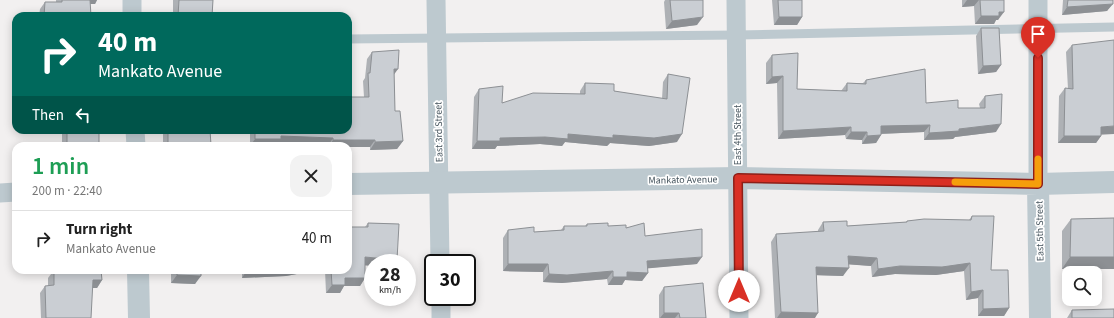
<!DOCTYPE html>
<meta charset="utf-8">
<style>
body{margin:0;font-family:"Source Sans 3",sans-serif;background:#f2f2f2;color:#222;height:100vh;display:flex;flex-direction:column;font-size:15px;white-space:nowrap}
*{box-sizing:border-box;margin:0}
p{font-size:13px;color:#767676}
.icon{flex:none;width:22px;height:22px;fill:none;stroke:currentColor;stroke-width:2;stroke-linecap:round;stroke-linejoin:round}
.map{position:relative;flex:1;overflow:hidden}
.sheet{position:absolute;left:12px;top:142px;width:340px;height:132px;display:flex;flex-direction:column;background:#fff;border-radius:12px;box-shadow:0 2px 10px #0003}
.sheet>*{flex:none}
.banner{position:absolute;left:12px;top:12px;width:340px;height:122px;border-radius:12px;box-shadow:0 2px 10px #0003;background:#00695c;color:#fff;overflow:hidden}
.buttons{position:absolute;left:1062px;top:266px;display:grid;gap:8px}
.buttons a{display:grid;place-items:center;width:40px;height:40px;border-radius:8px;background:#fff;box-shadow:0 2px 10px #0003;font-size:20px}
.speed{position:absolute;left:364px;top:254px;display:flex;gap:8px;font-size:20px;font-weight:700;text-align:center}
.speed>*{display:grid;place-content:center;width:52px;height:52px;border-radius:50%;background:#fff;box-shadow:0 2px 10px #0003;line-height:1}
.speed small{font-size:10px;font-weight:400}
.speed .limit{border:2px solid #111;border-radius:6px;background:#fff;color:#111}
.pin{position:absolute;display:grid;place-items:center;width:34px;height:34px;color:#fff;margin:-41px -17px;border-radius:50% 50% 50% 0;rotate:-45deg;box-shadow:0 0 4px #0007}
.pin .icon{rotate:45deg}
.me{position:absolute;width:44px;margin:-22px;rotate:0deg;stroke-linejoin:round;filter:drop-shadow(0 0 3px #0008)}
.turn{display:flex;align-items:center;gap:14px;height:84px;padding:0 20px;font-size:18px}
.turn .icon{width:52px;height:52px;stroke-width:2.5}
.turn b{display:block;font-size:28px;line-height:34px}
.then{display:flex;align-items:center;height:38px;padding:0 20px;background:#0003;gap:8px;font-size:15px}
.round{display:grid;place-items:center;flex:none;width:42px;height:42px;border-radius:12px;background:#f2f2f2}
.head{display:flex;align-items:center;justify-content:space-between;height:68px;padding:0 20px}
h1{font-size:24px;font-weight:600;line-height:30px;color:#1e9e55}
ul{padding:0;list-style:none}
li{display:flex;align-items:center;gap:12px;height:56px;padding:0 20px;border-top:1px solid #e0e0e0}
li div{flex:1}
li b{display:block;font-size:15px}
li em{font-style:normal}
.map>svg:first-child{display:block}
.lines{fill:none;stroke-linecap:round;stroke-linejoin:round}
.service{stroke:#bdc9cf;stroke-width:9}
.minor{stroke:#bdc9cf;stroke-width:19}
.tertiary{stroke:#bdc9cf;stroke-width:22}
.wall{fill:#aeb1b5}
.shaded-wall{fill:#8d9094}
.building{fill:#caced3;stroke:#8d9094}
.route-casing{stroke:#8d1f18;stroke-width:10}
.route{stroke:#d93025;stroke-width:7}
.slow{stroke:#f59e0b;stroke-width:7}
.labels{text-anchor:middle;stroke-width:3.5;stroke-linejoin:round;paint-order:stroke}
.street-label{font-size:10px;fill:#47555e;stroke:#fff}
</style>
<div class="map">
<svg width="1114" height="318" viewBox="0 0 1114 318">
<rect width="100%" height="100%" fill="#f2f0f0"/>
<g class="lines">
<path class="service" d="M348,39L737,35L1114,27"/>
<path class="minor" d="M132,0V16
M436,0L440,263
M736,0L739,318
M1038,0V184
M135,130L136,146
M0,193L16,192
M441,297V318"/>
<path class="tertiary" d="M348,184L738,178L1038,184L1114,182
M1038,184L1040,318
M138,270L139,318"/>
</g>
<path class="wall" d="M56,0H97L95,4H90L91,16H39L40,9L45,2H56Z
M173,0H213L212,16H173Z
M665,0H703L697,25L666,29L664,2Z
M772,0H802V17L797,25H774Z
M962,0H1004L998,20H996L994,24H975L974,6L962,7Z
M1063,0H1113L1107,11L1062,15Z
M981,28L1001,65L996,72L978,74L976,36Z
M1072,45L1101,134V136L1096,143H1058L1059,96L1065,88L1068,89L1066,52Z
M372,52L394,74L395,111L403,141L397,149L370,150V147H348V146H328L278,144L276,146H250V130H348L364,97L363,81L365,78L367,59Z
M772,55L797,89L841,91L847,83H863L866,80L926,103L958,108H980L979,104L985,96L996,132L955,137L953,139L924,140V132L881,134V135L876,143L862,144V140L846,139L845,135L778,139L777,83L766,84V63Z
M668,74L677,142L649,146L610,143L607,146L565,142L562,146L540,144L497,146L495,149H472L474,97L479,89L502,103L580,94V91L585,83L614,91L662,99L663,82Z
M62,130H99V146H62Z
M163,130H212L210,131V146H163Z
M972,216L991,270L1009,308L1004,316H978V298L966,300L964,271L936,275L895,274L872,277L871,266L848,264L843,276L816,275L815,318H775L771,242L776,234L818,232V230L823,222L847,226L906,222L907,221L969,220Z
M1114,218V269H1062V231L1071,219Z
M368,223L399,224L365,265V278L360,286H344L340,293H326L325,270H348L365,227Z
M587,224L626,228L645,236L697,264L647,268L648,273L642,281L625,280L622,285H608L607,279L562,283L543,282V272L503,271V238L508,230L534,232L561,230L564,226H585Z
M54,270H101L102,280L97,288H92L91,318H41L40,293L45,286H48V278Z
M171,270H201L195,284L171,283Z
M242,270H318L286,276L242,278Z
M664,287L706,318H659V295Z
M1072,310L1114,318H1067Z"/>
<path class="shaded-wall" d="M86,0H97L95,4H84Z
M967,0H979L974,6L962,7Z
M1113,4L1107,11L1062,15L1067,7Z
M999,12H1004L998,20H996L994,24H975L981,16Z
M703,17L697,25L666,29L672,21Z
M779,17H802L797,25H774Z
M1001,65L996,72L978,74L983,66Z
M394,69H398L393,76Z
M783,76L777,83L766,84L772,77Z
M1001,124L996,132L955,137L953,139L924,140L929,133Z
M930,125L924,132L876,134L881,126Z
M1114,126V134L1095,135L1101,127Z
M851,127L845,135L778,139L783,131Z
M851,132H867L862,140L846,139Z
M568,134L613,135L682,134L677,142L649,146L610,143L607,146L565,142L562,146L540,144L497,146L495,149H472L477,141L500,138Z
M881,135L876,143L862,144L867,136Z
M281,136L333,138L328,146L278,144L276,146H250L255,139Z
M1064,136H1101L1096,143H1058Z
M333,140H375L370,147H348V146H329Z
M403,141L397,149L370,150L375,142Z
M848,256L877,258L871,266L843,264Z
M365,257L397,260L395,263H373V266L359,265Z
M702,257L697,264L641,269L647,261Z
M1070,257H1114V269H1062Z
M970,263L964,271L936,275L895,274L872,277L878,269L900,266Z
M508,264H548L543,272L503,271Z
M816,267L849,268L843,276L810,275Z
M247,270H318L286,276L242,278Z
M613,271L607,279L562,283L543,282L549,274Z
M627,272L648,273L642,281L625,280L622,285H608L613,277Z
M177,275L201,276L195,284L171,283Z
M345,278H365L360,286H344L340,293H326L332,285Z
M93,280H102L97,288H87Z
M983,290L978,298L966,300L971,292Z
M1009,308L1004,316H978L983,309Z
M781,312L818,313L815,318H777Z
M664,313H679L675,318H660Z"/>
<path class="building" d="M62,0H90L91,16H44L45,2H62Z
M179,0H213L212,16H178Z
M670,0H703V17L672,21Z
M778,0H802V17H779Z
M980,0H1004V12H999V16H981Z
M1068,0H1113V4L1067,7Z
M981,28H999L1001,65L983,66Z
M1114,40V126L1101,127V136H1064L1065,88L1073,89L1072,45Z
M399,50L398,69H394L395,111H400L403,141L375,142V140H333V138L281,136V139H255V130H348V97H369L368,73H370L372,52Z
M798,53L797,89L847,91V83L866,84V80L925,69L926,103L958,100V108H985V96L1002,94L1001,124L959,129V131L929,133L930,125L881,126V135L867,136V132H851V127L783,131V76L772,77V55Z
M668,74L690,78L682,134L654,138L613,135V138L568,134V139L545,137L500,138V141H477L479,89L503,86L502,103L533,93L585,94V83L614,84V91L667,99Z
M67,130H99V146H67Z
M168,130H210L211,145L191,146H168Z
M972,216H994L991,270H1008L1009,308L983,309V290L971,292L970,263L942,267L900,266L878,269L877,258L848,256L849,268L816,267L818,313L781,312L776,234L824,231L823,222L847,221V226L907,222V221L924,219L971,220Z
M1114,218V257H1070L1071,219Z
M368,223L399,224L397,260L365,257V278H345V285H332L331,270H348V227H368Z
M608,223V226L626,225V228L644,223L645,236L702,229V257L647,261L648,273L627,272V277H613V271L567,275L549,274L548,264H508V230L534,227V232L564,230V226H587V224Z
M54,270H101L102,280H93L91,318H46L45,286L54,285Z
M177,270H201V276L177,275Z
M703,283L706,318H680L679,313H664V287Z
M1114,309V318H1072V310Z"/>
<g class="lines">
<defs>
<path id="route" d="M739,291L738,178L1038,184V58"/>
</defs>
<use href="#route" class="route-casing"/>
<use href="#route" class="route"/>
<path class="slow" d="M955,182L1038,184V159"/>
</g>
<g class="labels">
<g class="street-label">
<text transform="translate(438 132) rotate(-91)" y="4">East 3rd Street</text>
<text transform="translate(737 135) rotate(-90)" y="4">East 4th Street</text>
<text transform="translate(683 179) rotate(-1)" y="4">Mankato Avenue</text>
<text transform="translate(1039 231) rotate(-91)" y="4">East 5th Street</text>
</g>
</g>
</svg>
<div class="buttons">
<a><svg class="icon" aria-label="search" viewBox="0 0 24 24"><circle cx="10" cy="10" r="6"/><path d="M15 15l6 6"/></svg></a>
</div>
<div class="speed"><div>28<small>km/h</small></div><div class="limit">30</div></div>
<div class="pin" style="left:1038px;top:58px;background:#d93025"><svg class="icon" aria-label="arrive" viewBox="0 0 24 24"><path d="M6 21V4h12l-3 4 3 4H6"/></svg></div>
<svg class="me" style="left:739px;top:291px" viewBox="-20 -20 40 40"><circle r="19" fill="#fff"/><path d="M0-13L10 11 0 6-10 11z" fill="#d93025"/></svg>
<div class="banner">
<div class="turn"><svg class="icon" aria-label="right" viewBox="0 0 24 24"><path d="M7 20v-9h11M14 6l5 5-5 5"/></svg><div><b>40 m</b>Mankato Avenue</div></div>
<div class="then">Then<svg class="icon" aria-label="left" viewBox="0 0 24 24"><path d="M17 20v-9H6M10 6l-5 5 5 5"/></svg></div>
</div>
<section class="sheet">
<div class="head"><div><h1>1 min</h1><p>200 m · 22:40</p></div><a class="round"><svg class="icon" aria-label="close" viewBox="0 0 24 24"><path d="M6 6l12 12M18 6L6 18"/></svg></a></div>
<ul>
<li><svg class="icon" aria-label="right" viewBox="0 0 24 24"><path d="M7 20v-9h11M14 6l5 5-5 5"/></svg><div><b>Turn right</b><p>Mankato Avenue</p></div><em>40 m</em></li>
</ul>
</section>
</div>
